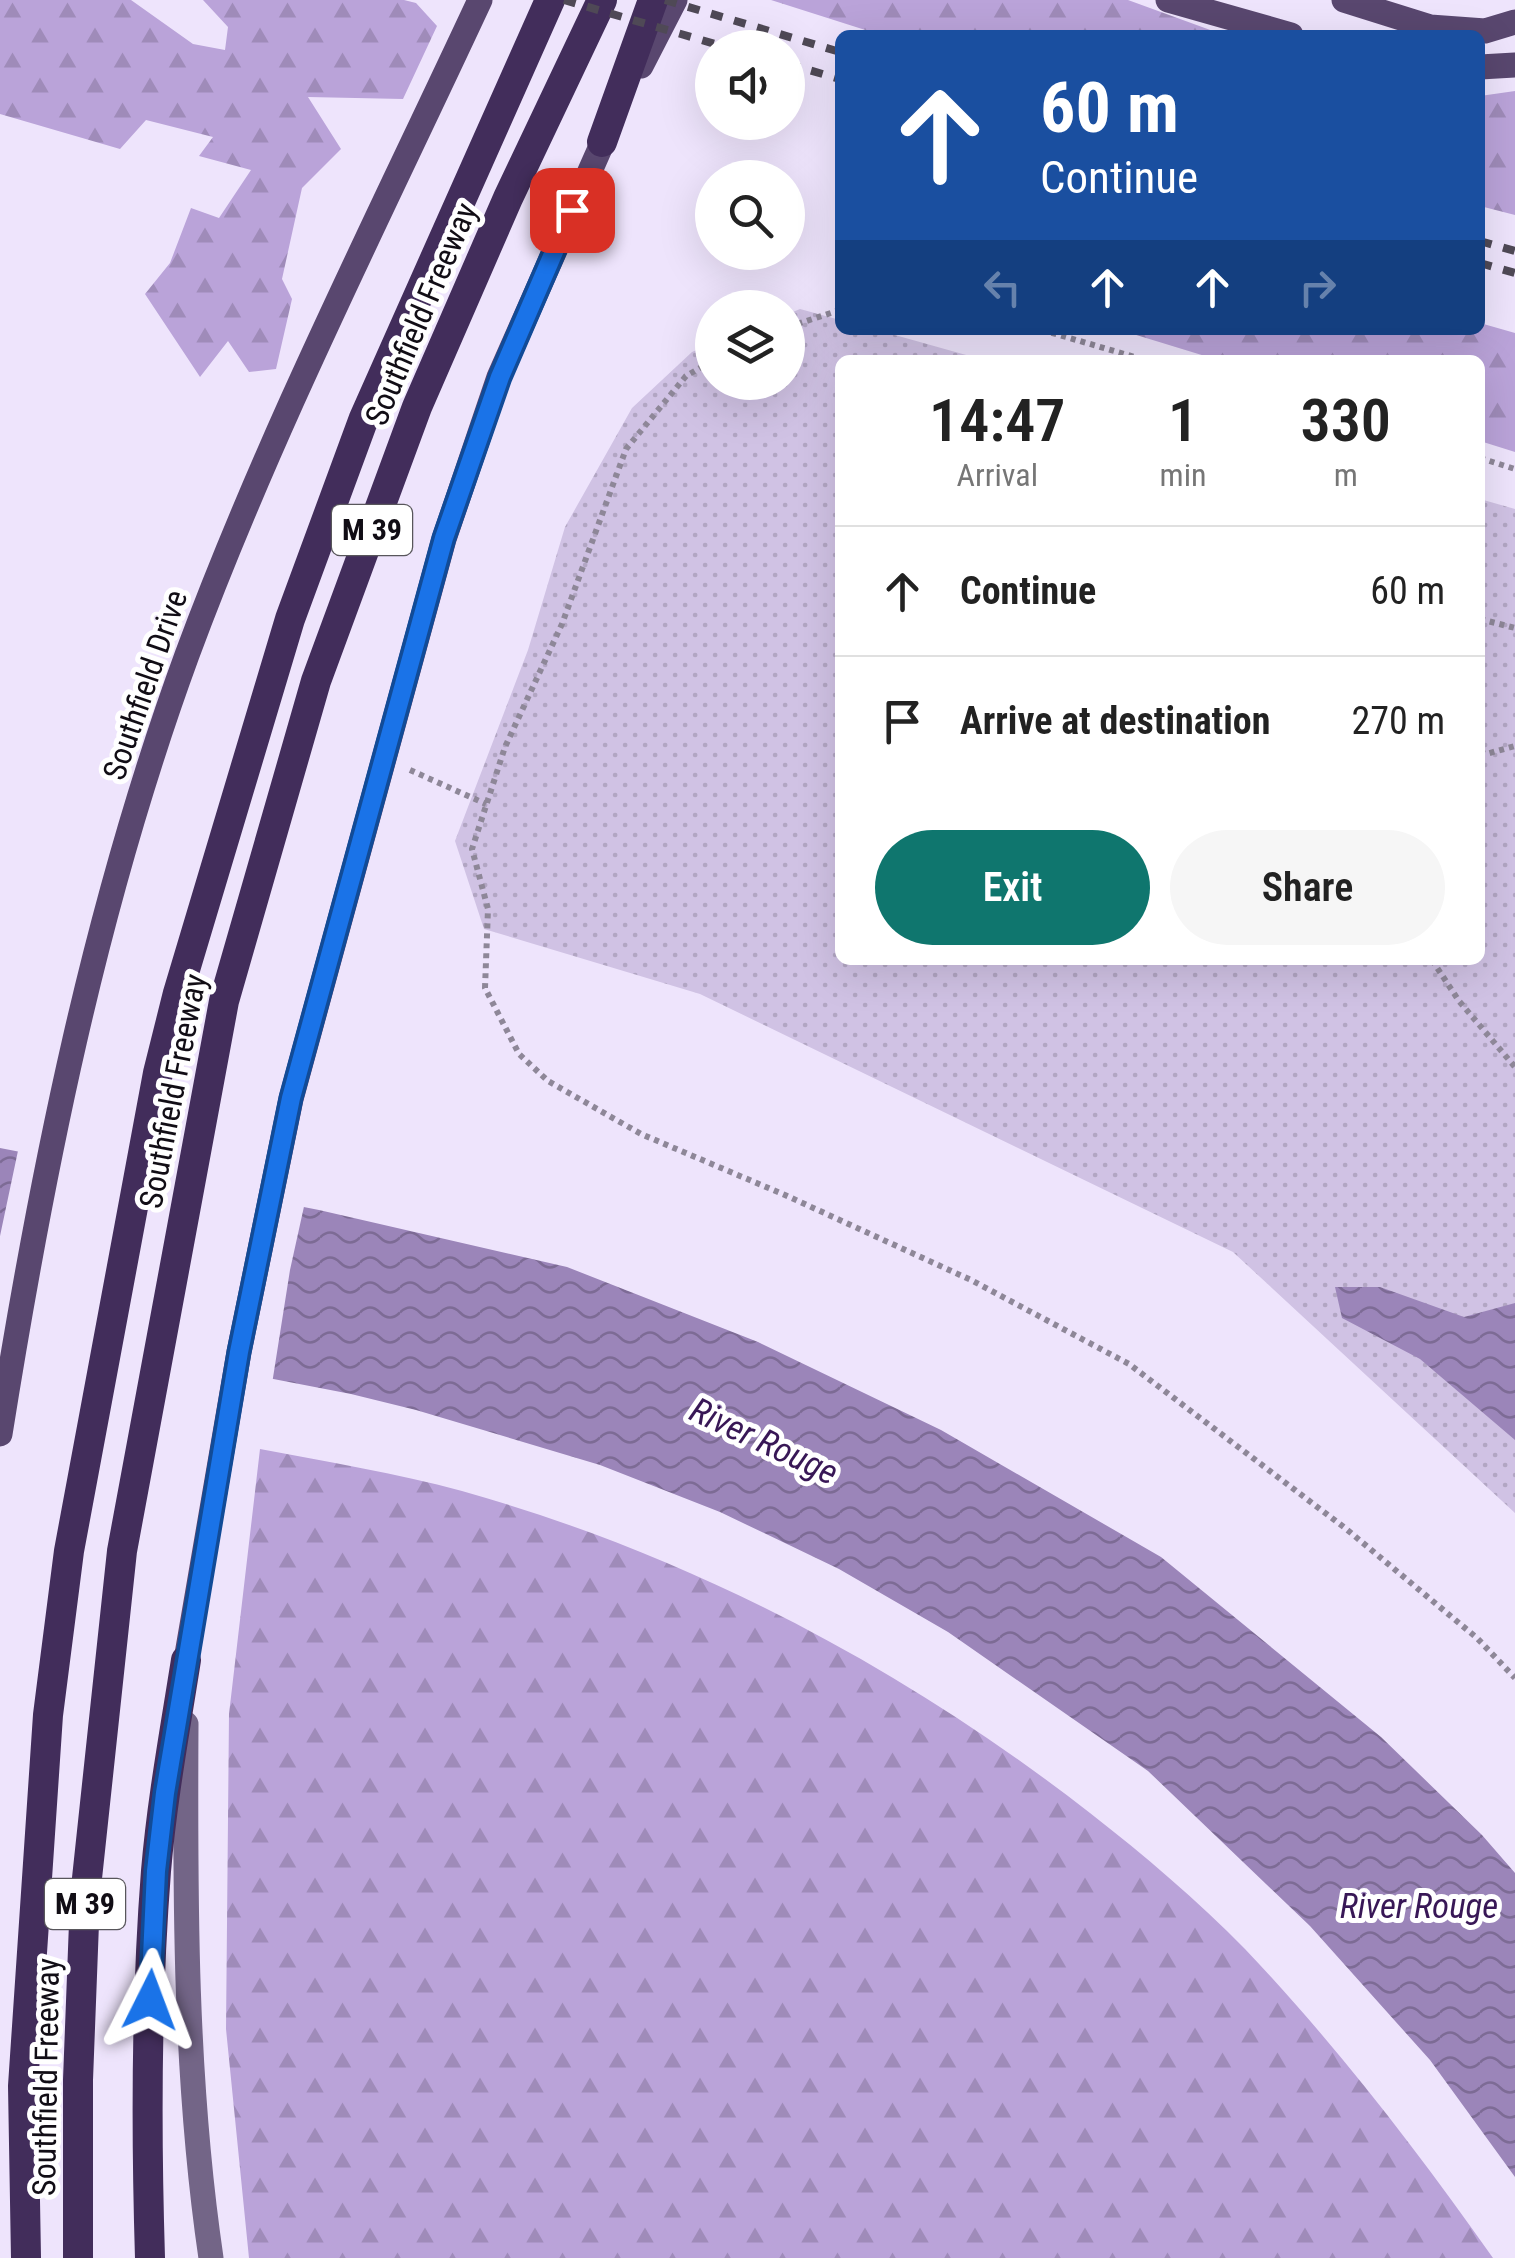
<!DOCTYPE html>
<style>
body{margin:0;font-family:"Roboto Condensed",sans-serif;background:#f6f6f6;color:#222;height:100vh;display:flex;flex-direction:column;font-size:38px;white-space:nowrap}
*{box-sizing:border-box;margin:0}
p{font-size:32px;color:#767676}
.icon{flex:none;width:55px;height:55px;fill:none;stroke:currentColor;stroke-width:2;stroke-linecap:round;stroke-linejoin:round}
.map{position:relative;flex:1;overflow:hidden}
.sheet{position:absolute;left:835px;top:355px;width:650px;height:610px;display:flex;flex-direction:column;background:#fff;border-radius:15px;box-shadow:0 10px 40px #0002}
.sheet>*{flex:none}
.banner{position:absolute;left:835px;top:30px;width:650px;height:305px;border-radius:15px;box-shadow:0 10px 40px #0002;background:#1a4fa0;color:#fff;overflow:hidden}
.controls{position:absolute;left:695px;top:30px;display:grid;gap:20px}
.controls a{display:grid;place-items:center;width:110px;height:110px;border-radius:50%;background:#fff;box-shadow:0 10px 40px #0002;font-size:50px}
.pin{position:absolute;display:grid;place-items:center;width:85px;height:85px;color:#fff;margin:-42px;border-radius:20px;box-shadow:0 5px 15px #0006}
.me{position:absolute;width:110px;margin:-55px;rotate:3deg;stroke-linejoin:round;filter:drop-shadow(0 0 8px #0008)}
.turn{display:flex;align-items:center;gap:35px;height:210px;padding:0 40px;font-size:45px}
.turn .icon{width:130px;height:130px;stroke-width:2.5}
.turn b{display:block;font-size:70px;line-height:85px}
.lanes{display:flex;align-items:center;height:95px;padding:0 40px;background:#0003;justify-content:center;gap:50px;direction:ltr}
.lanes .off{opacity:.35}
.eta{display:flex;justify-content:space-evenly;align-items:center;height:170px;text-align:center}
.eta b{font-size:60px;font-weight:600;line-height:70px}
.cta{display:flex;gap:20px;margin-top:auto;padding:20px 40px}
.cta a{flex:1;height:115px;border-radius:60px;background:#0f766e;color:#fff;font-size:40px;font-weight:600;line-height:115px;text-align:center}
.cta a+a{background:#f6f6f6;color:#222}
ul{padding:0;list-style:none}
li{display:flex;align-items:center;gap:30px;height:130px;padding:0 40px;border-top:2px solid #e0e0e0}
li div{flex:1}
li b{display:block;font-size:38px}
li em{font-style:normal}
.map>svg:first-child{display:block}
.grass{fill:url(#grass-dots)}
.forest{fill:url(#forest-firs)}
.water{fill:url(#water-waves)}
.pier{fill:#eee4fc}
.lines{fill:none;stroke-linecap:round;stroke-linejoin:round}
.path{stroke:#8e8798;stroke-width:6;stroke-dasharray:5 5;stroke-linecap:butt}
.secondary{stroke:#736587;stroke-width:25}
.primary{stroke:#59476f;stroke-width:25}
.motorway{stroke:#422d5b;stroke-width:30}
.rail{stroke:#4f4956;stroke-width:8;stroke-dasharray:12 12;stroke-linecap:butt}
.route-casing{stroke:#114b97;stroke-width:25}
.route{stroke:#1a73e8;stroke-width:18}
.labels{text-anchor:middle;stroke-width:10;stroke-linejoin:round;paint-order:stroke}
.shield{fill:#fff;stroke:#58565b;stroke-width:2.5}
.shield-label{font-size:30px;font-weight:bold;fill:#110d15}
.street-label{font-size:32px;fill:#110d15;stroke:#fff}
.water-label{font-size:35px;font-style:italic;fill:#381756;stroke:#fff}
</style>
<div class="map">
<svg width="1515" height="2258" viewBox="0 0 1515 2258">
<defs>
<pattern id="grass-dots" width="8" height="8" patternUnits="userSpaceOnUse" patternTransform="scale(2.5)"><rect width="8" height="8" fill="#d0c2e4"/><path d="M2 2h.1M6 6h.1" fill="none" stroke="#b2a6c3" stroke-width="1.8" stroke-linecap="round"/></pattern>
<pattern id="forest-firs" width="22" height="20" patternUnits="userSpaceOnUse" patternTransform="scale(2.5)"><rect width="22" height="20" fill="#baa3d9"/><path d="M5 1l3.5 6h-7zM16 11l3.5 6h-7z" fill="#9f8bb9"/></pattern>
<pattern id="water-waves" width="16" height="10" patternUnits="userSpaceOnUse" patternTransform="scale(2.5)"><rect width="16" height="10" fill="#9b85b9"/><path d="M0 5q4-4 8 0t8 0" fill="none" stroke="#7d6b95"/></pattern>
</defs>
<rect width="100%" height="100%" fill="#eee4fc"/>
<path class="grass" d="M800,309L840,320V330H877L984,360H840V960H1480V499L1515,509V1513L1233,1252L700,994L484,929L455,841L528,650L565,527L632,408L692,352L712,343V382H788V314Z"/>
<path class="forest" d="M0,0H131L193,44L225,50L228,27L203,0H404L416,3L437,26L403,99L308,97L341,149L302,188L282,279L292,299L276,369L249,372L228,341L200,377L145,294L170,263L191,208L219,218L251,170L199,156L213,137L146,120L120,149L0,114Z
M771,0H1128L1224,35H881Z
M1515,91V215L1480,206V96Z
M1480,323L1515,333V452L1480,441V360H1218L1120,330H1480Z
M260,1449C328,1462 396,1473 462,1491C690,1555 904,1668 1090,1813C1144,1855 1197,1900 1245,1949C1337,2046 1416,2149 1493,2258H249L226,2029L229,1714Z"/>
<path class="water" d="M0,1148L319,1210L567,1267L758,1342L941,1430L1161,1557L1381,1737L1482,1835L1515,1873V2177L1430,2060L1310,1926L1148,1771L948,1632L839,1569L720,1512L600,1465L416,1410L351,1394L0,1326Z
M1335,1287H1380L1464,1317L1515,1303V1440L1420,1359L1342,1318Z"/>
<path class="pier" d="M19,1146L305,1202L290,1270L272,1384L0,1331V1236Z"/>
<g class="lines">
<path class="path" d="M788,327L840,310
M1042,330L1145,360
M712,361L686,376L626,449L562,624L505,747L472,849L488,909L485,988L519,1054L548,1081L641,1134L785,1195L971,1280L1129,1364L1345,1528L1477,1638L1515,1678
M1480,458L1515,469
M1480,619L1515,628
M1480,752L1486,754L1515,746
M410,770L486,804
M1432,960L1459,1001L1515,1067"/>
<path class="secondary" d="M186,1724C185,1903 185,2081 211,2258"/>
<path class="primary" d="M1168,0L1291,35
M1344,0L1430,27L1485,31L1515,22
M641,66L675,0
M1480,67L1515,65
M0,1434C42,1171 95,906 187,655C270,431 379,217 480,0
M186,1660L239,1352L291,1099L444,539L499,377L609,128"/>
<path class="motorway" d="M602,142L653,0
M26,2258L23,2086L48,1715L69,1551L158,1073L178,993L290,619L364,418L550,0
M78,2258V2080L85,1897L122,1551L224,1001L316,681L417,407L508,198L602,0
M150,2258C146,2129 146,1999 156,1871C162,1800 175,1730 186,1660"/>
<path class="rail" d="M564,0L729,48
M665,0L840,52
M788,64L840,79
M1480,241L1515,251
M1480,263L1515,273"/>
</g>
<g class="lines">
<defs>
<path id="route" d="M150,2000L156,1871L165,1793L239,1352L291,1098L444,538L500,377L572,210"/>
</defs>
<use href="#route" class="route-casing"/>
<use href="#route" class="route"/>
</g>
<g class="labels">
<g class="shield">
<rect x="332" y="505" width="80" height="50" rx="8"/>
<rect x="45" y="1879" width="80" height="50" rx="8"/>
</g>
<g class="shield-label">
<text x="372" y="540">M 39</text>
<text x="85" y="1914">M 39</text>
</g>
<g class="street-label">
<text transform="translate(421 314) rotate(-67)" y="11">Southfield Freeway</text>
<text transform="translate(145 685) rotate(-71)" y="11">Southfield Drive</text>
<text transform="translate(173 1091) rotate(-79)" y="11">Southfield Freeway</text>
<text transform="translate(46 2077) rotate(-89)" y="11">Southfield Freeway</text>
</g>
<g class="water-label">
<text transform="translate(764 1441) rotate(25)" y="12">River Rouge</text>
<text x="1419" y="1918">River Rouge</text>
</g>
</g>
</svg>
<div class="controls">
<a><svg class="icon" aria-label="sound" viewBox="0 0 24 24"><path d="M4 9h4l5-4v14l-5-4H4zM17 9q2 3 0 6"/></svg></a>
<a><svg class="icon" aria-label="search" viewBox="0 0 24 24"><circle cx="10" cy="10" r="6"/><path d="M15 15l6 6"/></svg></a>
<a><svg class="icon" aria-label="layers" viewBox="0 0 24 24"><path d="M12 4l9 5-9 5-9-5zM3 14l9 5 9-5"/></svg></a>
</div>
<div class="pin" style="left:572px;top:210px;background:#d93025"><svg class="icon" aria-label="arrive" viewBox="0 0 24 24"><path d="M6 21V4h12l-3 4 3 4H6"/></svg></div>
<svg class="me" style="left:150px;top:2000px" viewBox="-20 -20 40 40"><path d="M0-17L14 15 0 8-14 15z" fill="#1a73e8" stroke="#fff" stroke-width="4"/></svg>
<div class="banner">
<div class="turn"><svg class="icon" aria-label="ahead" viewBox="0 0 24 24"><path d="M12 20V5M6 11l6-6 6 6"/></svg><div><b>60 m</b>Continue</div></div>
<div class="lanes"><svg class="icon off" aria-label="left" viewBox="0 0 24 24"><path d="M17 20v-9H6M10 6l-5 5 5 5"/></svg><svg class="icon" aria-label="ahead" viewBox="0 0 24 24"><path d="M12 20V5M6 11l6-6 6 6"/></svg><svg class="icon" aria-label="ahead" viewBox="0 0 24 24"><path d="M12 20V5M6 11l6-6 6 6"/></svg><svg class="icon off" aria-label="right" viewBox="0 0 24 24"><path d="M7 20v-9h11M14 6l5 5-5 5"/></svg></div>
</div>
<section class="sheet">
<div class="eta">
<div><b>14:47</b><p>Arrival</p></div>
<div><b>1</b><p>min</p></div>
<div><b>330</b><p>m</p></div>
</div>
<ul>
<li><svg class="icon" aria-label="ahead" viewBox="0 0 24 24"><path d="M12 20V5M6 11l6-6 6 6"/></svg><div><b>Continue</b></div><em>60 m</em></li>
<li><svg class="icon" aria-label="arrive" viewBox="0 0 24 24"><path d="M6 21V4h12l-3 4 3 4H6"/></svg><div><b>Arrive at destination</b></div><em>270 m</em></li>
</ul>
<div class="cta"><a>Exit</a><a>Share</a></div>
</section>
</div>
